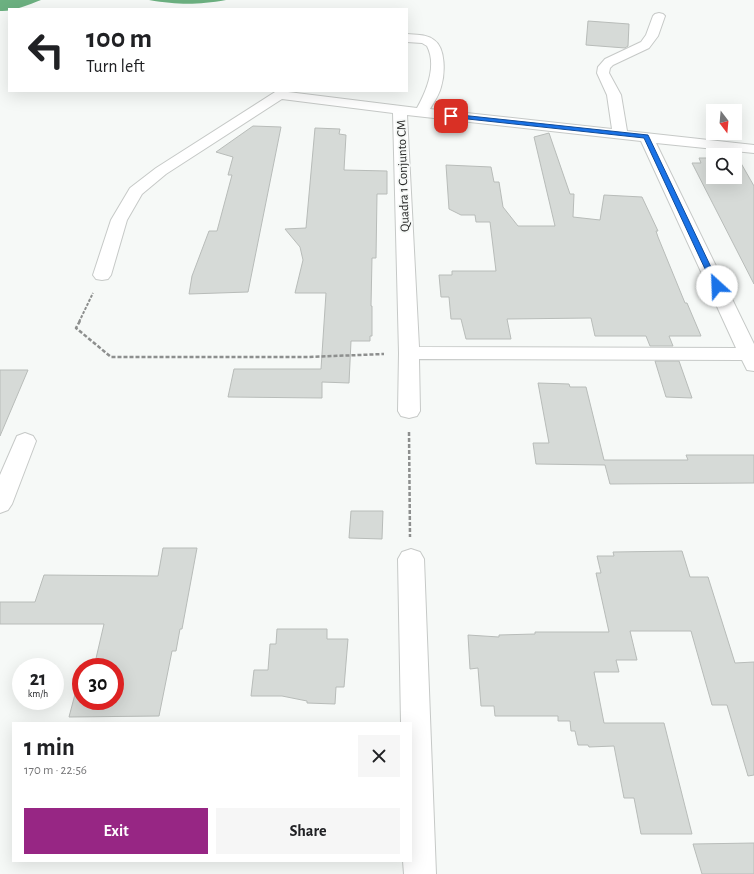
<!DOCTYPE html>
<meta charset="utf-8">
<style>
body{margin:0;font-family:"Alegreya Sans",sans-serif;background:#f6f6f6;color:#202124;height:100vh;display:flex;flex-direction:column;font-size:15px;white-space:nowrap}
*{box-sizing:border-box;margin:0}
p{font-size:13px;color:#757577}
.icon{flex:none;width:22px;height:22px;fill:none;stroke:currentColor;stroke-width:2;stroke-linecap:round;stroke-linejoin:round}
.map{position:relative;flex:1;overflow:hidden}
.panel{position:absolute;left:12px;top:722px;width:400px;height:140px;display:flex;flex-direction:column;background:#fff;border-radius:0px;box-shadow:0 4px 16px #0002}
.panel>*{flex:none}
.hud{position:absolute;left:8px;top:8px;width:400px;height:84px;border-radius:0px;box-shadow:0 4px 16px #0002;background:#fff;color:#202124;overflow:hidden}
.needle{width:26px;rotate:164deg}
.fabs{position:absolute;left:706px;top:104px;display:grid;gap:8px}
.fabs a{display:grid;place-items:center;width:36px;height:36px;border-radius:0px;background:#fff;box-shadow:0 4px 16px #0002;font-size:20px}
.speed{position:absolute;left:12px;top:658px;display:flex;gap:8px;font-size:20px;font-weight:700;text-align:center}
.speed>*{display:grid;place-content:center;width:52px;height:52px;border-radius:50%;background:#fff;box-shadow:0 4px 16px #0002;line-height:1}
.speed small{font-size:10px;font-weight:400}
.speed .limit{border:6px solid #d22;background:#fff;color:#111}
.pin{position:absolute;display:grid;place-items:center;width:34px;height:34px;color:#fff;margin:-17px;border-radius:8px;box-shadow:0 2px 6px #0006}
.me{position:absolute;width:44px;margin:-22px;rotate:335deg;stroke-linejoin:round;filter:drop-shadow(0 0 3px #0008)}
.turn{display:flex;align-items:center;gap:14px;height:84px;padding:0 12px;font-size:18px}
.turn .icon{width:52px;height:52px;stroke-width:2.5}
.turn b{display:block;font-size:28px;line-height:34px}
.round{display:grid;place-items:center;flex:none;width:42px;height:42px;border-radius:0px;background:#f6f6f6}
.overview{display:flex;align-items:center;justify-content:space-between;height:68px;padding:0 12px}
h1{font-size:24px;font-weight:700;line-height:30px}
.primary-button{display:flex;gap:8px;margin-top:auto;padding:8px 12px}
.primary-button a{flex:1;height:46px;border-radius:0px;background:#972684;color:#fff;font-size:16px;font-weight:700;line-height:46px;text-align:center}
.primary-button a+a{background:#f6f6f6;color:#202124}
.map>svg:first-child{display:block}
.water{fill:#6cb181}
.building{fill:#d6dad7;stroke:#b8bcb9}
.lines{fill:none;stroke-linecap:round;stroke-linejoin:round}
.minor-casing{stroke:#c6c9c7;stroke-width:2}
.path-far1{stroke:#8d8f8e;stroke-width:2;stroke-dasharray:3 1.5;stroke-linecap:butt}
.path{stroke:#8d8f8e;stroke-width:2.5;stroke-dasharray:4 2;stroke-linecap:butt}
.minor{fill:#fff;fill-rule:evenodd}
.route{fill:#1a73e8;stroke:#114b97}
.labels{text-anchor:middle;stroke-width:3.5;stroke-linejoin:round;paint-order:stroke}
.far-street-label{font-size:13px;fill:#252625;stroke:#f6f9f7}
</style>
<div class="map">
<svg width="754" height="874" viewBox="0 0 754 874">
<rect width="100%" height="100%" fill="#f6f9f7"/>
<path class="water" d="M0,0H41C28,5 12,12 0,11Z
M149,0H226C197,5 179,5 149,0Z"/>
<path class="building" d="M588,21L629,24L628,46L625,48L586,45Z
M253,126L281,127L248,292L189,294L192,276L209,231H217L232,175H228L233,157L216,152Z
M315,128L340,129L339,134L346,135L344,170L387,171V194H377L376,258H372L371,306H372V336H370V341H351L349,383L322,382V398L228,397L234,369H321L326,293H295L303,260L300,247L285,229L306,228Z
M549,133L570,194H574L573,217L600,220L604,195L642,197L658,231H656L658,237L685,303H687L701,336H669L673,346H650L646,336H595L591,318L507,319L511,339H466L461,319H451L449,297H441L439,275H452V271H496L490,222H476L475,215H461L449,209L446,165L491,167L494,182H499L503,207L518,226H555L534,137Z
M699,158H713V177H735V158H738L754,186V284L692,163H701Z
M655,361H679L692,398L666,397Z
M0,370H28L0,436Z
M538,383L569,384L570,387H586L604,460H688L686,455H754V483L610,484L605,465L536,464L533,443H549Z
M351,511H383L382,539L349,538Z
M163,548H197L182,629H180L176,651H172L159,716L69,717L79,679H81V701H115V667H94L104,624H0V602H35L44,575L158,576Z
M682,551L690,577H708L735,663L754,662V775L748,776L727,705H712L691,631H630L637,660H616L619,672H594L604,723H664L692,834H641L634,798H624L614,746L589,747L588,745H578L575,731H571L570,721H558V716H495L494,706H481L478,668L470,669L468,635L499,637V635L535,634V632H609L596,573H601L597,556H614L613,552Z
M277,629H327V639H348L344,687H336L335,704L307,703V701L282,696H251L254,670H268L270,644H276Z
M754,843V874H702L693,844Z"/>
<g class="lines">
<defs>
<path id="minor" d="M659,13L663,14L665,16L658,36L649,48L613,65L610,68L609,73L621,95L627,131L754,145V153L656,143L754,344V371L747,370L742,360L419,359L420,411L417,416L409,418L401,416L398,411L399,353L393,113L282,99L166,174L142,194L127,220L111,275L108,279L102,280L96,279L93,275L111,220L130,188L156,168L275,92L280,91L417,108C427,90 437,65 427,46L422,43L407,42V34C416,35 427,34 434,40C446,48 445,74 441,87C439,95 434,102 430,109L612,129L607,95L597,73L598,67L605,59L641,42L646,35L653,16L655,14ZM407,115L641,141L736,348L419,347Z
M25,433L33,436L36,441L12,504L8,510L0,513V475L17,436Z
M411,549L420,552L424,559L436,874H404L403,861H411V723H401L398,559L402,552Z"/>
</defs>
<use href="#minor" class="minor-casing"/>
<path class="path-far1" d="M79,322L93,293"/>
<path class="path" d="M80,321L76,328L111,357H309L384,354
M409,432L410,537"/>
<use href="#minor" class="minor"/>
</g>
<path class="route" d="M451,114L648,135L720,286L717,288L713,286L644,138L449,117V116Z"/>
<g class="labels">
<g class="far-street-label">
<text transform="translate(402 176) rotate(-92)" y="5">Quadra 1 Conjunto CM</text>
</g>
</g>
</svg>
<div class="fabs">
<a><svg class="needle" viewBox="-14 -14 28 28"><path d="M0-13l5 13h-10z" fill="#e53935"/><path d="M0 13l5-13h-10z" fill="#757577"/></svg></a>
<a><svg class="icon" aria-label="search" viewBox="0 0 24 24"><circle cx="10" cy="10" r="6"/><path d="M15 15l6 6"/></svg></a>
</div>
<div class="speed"><div>21<small>km/h</small></div><div class="limit">30</div></div>
<div class="pin" style="left:451px;top:116px;background:#d93025"><svg class="icon" aria-label="arrive" viewBox="0 0 24 24"><path d="M6 21V4h12l-3 4 3 4H6"/></svg></div>
<svg class="me" style="left:717px;top:286px" viewBox="-20 -20 40 40"><circle r="19" fill="#fff"/><path d="M0-13L10 11 0 6-10 11z" fill="#1a73e8"/></svg>
<div class="hud">
<div class="turn"><svg class="icon" aria-label="left" viewBox="0 0 24 24"><path d="M17 20v-9H6M10 6l-5 5 5 5"/></svg><div><b>100 m</b>Turn left</div></div>
</div>
<section class="panel">
<div class="overview"><div><h1>1 min</h1><p>170 m · 22:56</p></div><a class="round"><svg class="icon" aria-label="close" viewBox="0 0 24 24"><path d="M6 6l12 12M18 6L6 18"/></svg></a></div>
<div class="primary-button"><a>Exit</a><a>Share</a></div>
</section>
</div>
